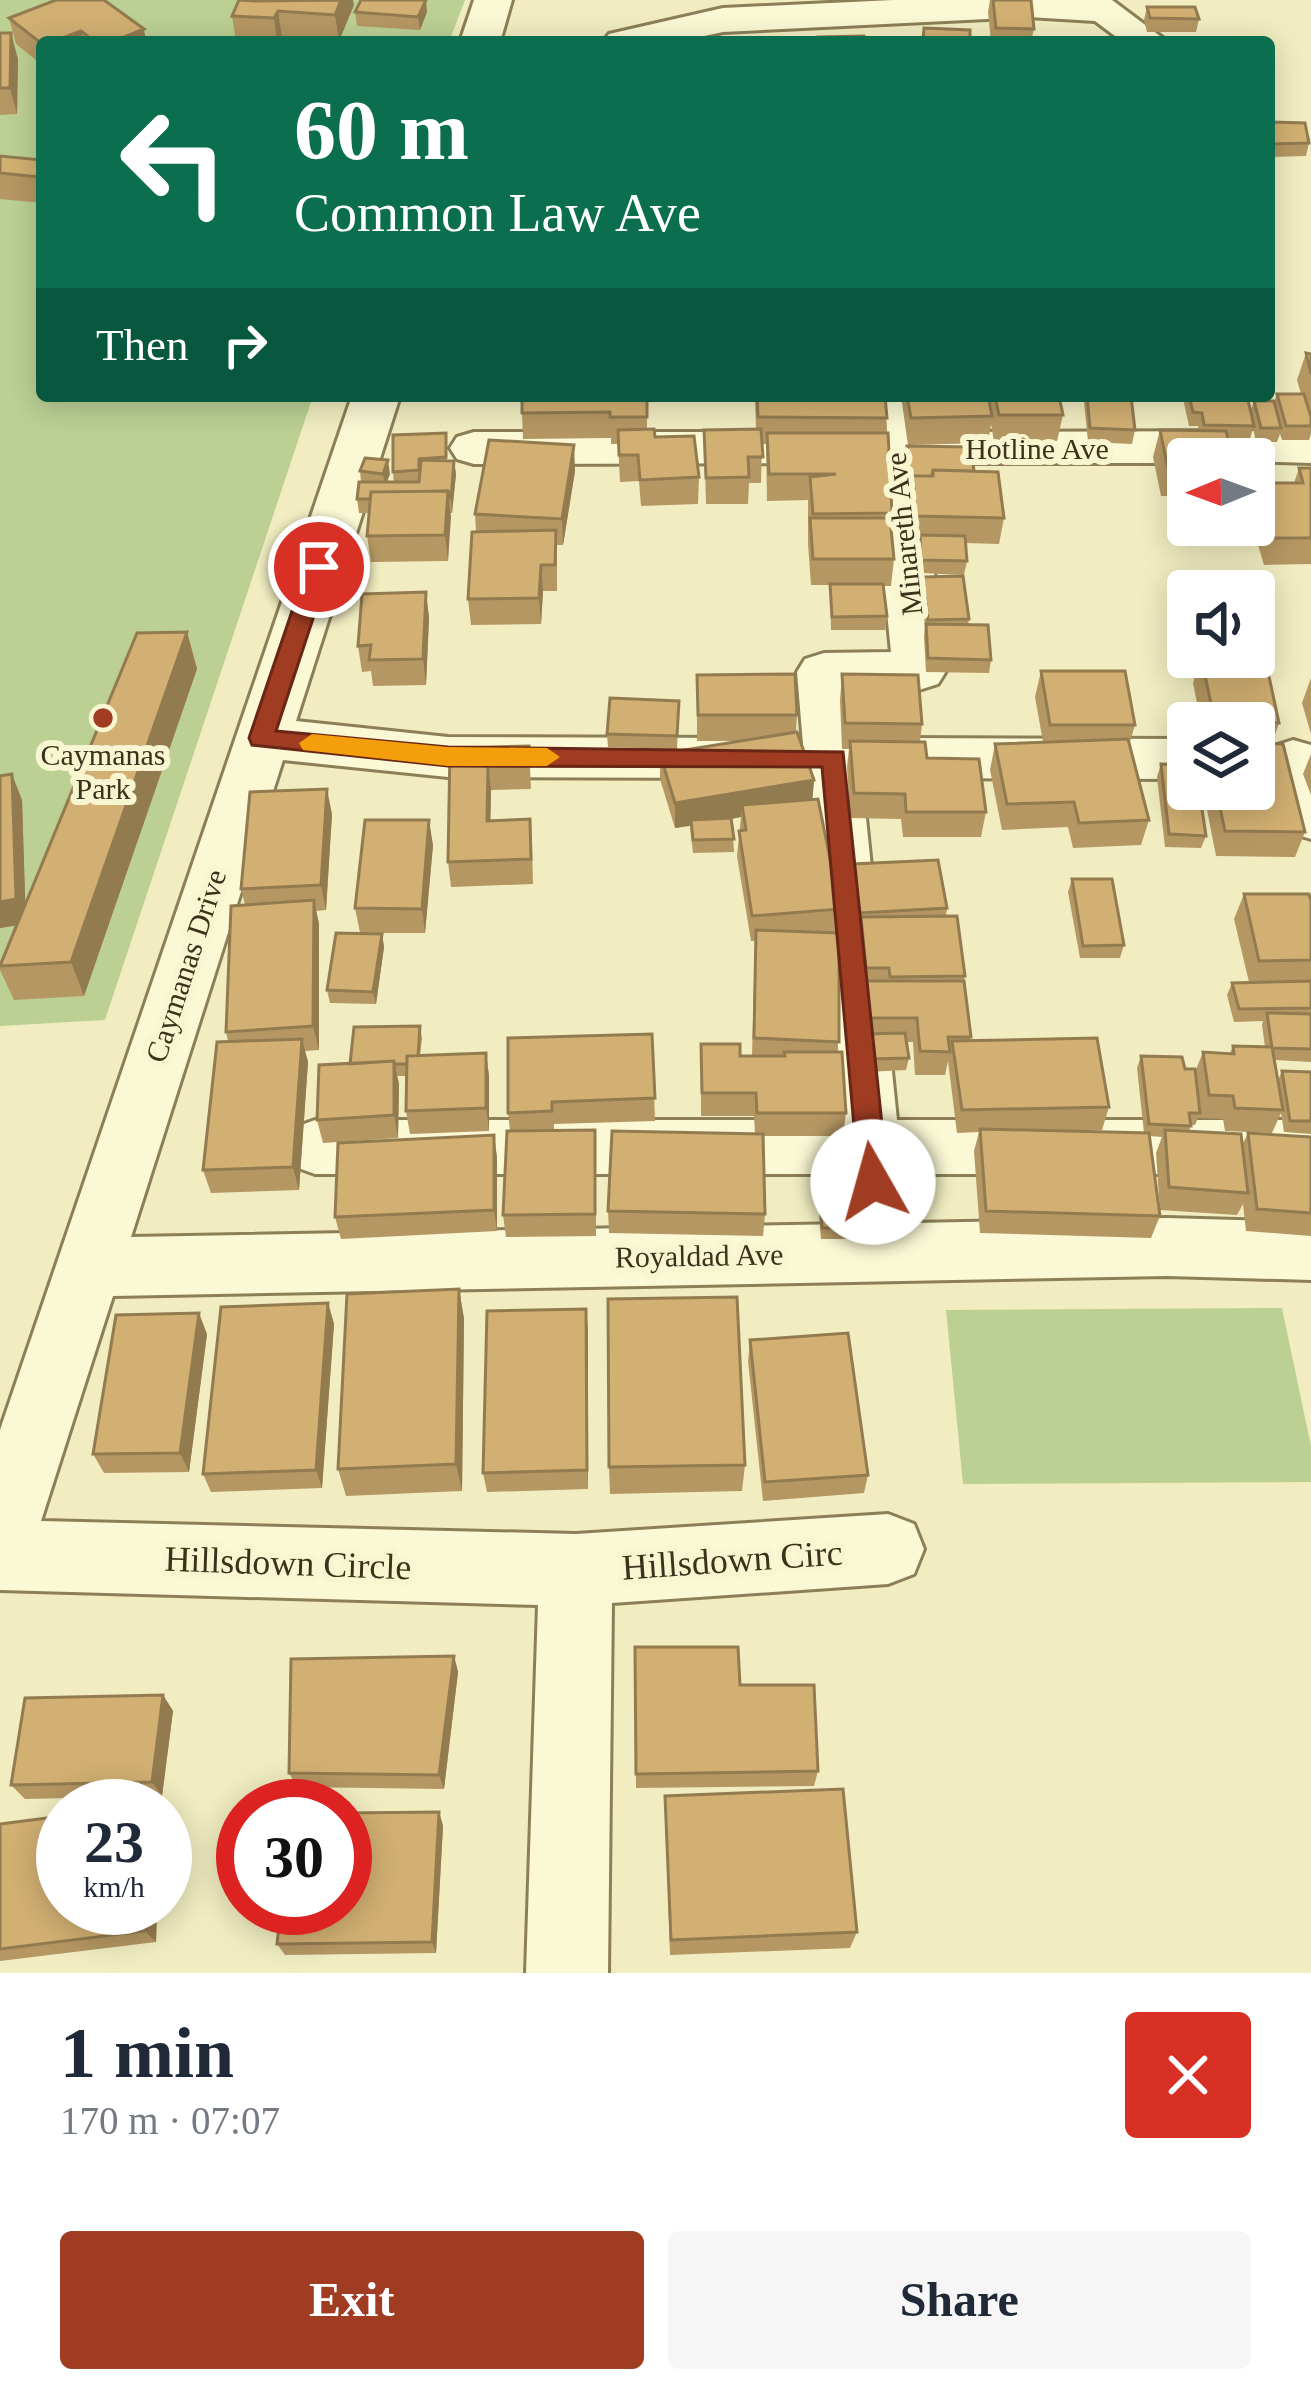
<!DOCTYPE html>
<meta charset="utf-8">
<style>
body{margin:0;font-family:Georgia,serif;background:#f6f6f7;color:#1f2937;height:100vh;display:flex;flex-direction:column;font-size:45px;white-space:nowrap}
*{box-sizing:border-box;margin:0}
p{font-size:39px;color:#747a83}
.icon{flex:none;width:66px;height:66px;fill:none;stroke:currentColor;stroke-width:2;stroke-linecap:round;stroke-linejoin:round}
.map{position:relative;height:1973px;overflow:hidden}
.panel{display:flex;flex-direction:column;background:#fff;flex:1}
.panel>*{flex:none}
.top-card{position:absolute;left:36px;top:36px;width:1239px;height:366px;border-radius:12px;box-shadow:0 6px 30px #0003;background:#0b6e4f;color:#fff;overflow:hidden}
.needle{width:78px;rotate:269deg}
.buttons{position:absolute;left:1167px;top:438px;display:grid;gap:24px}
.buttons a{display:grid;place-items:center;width:108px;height:108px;border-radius:12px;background:#fff;box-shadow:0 6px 30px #0003;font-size:60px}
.speed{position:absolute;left:36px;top:1779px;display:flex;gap:24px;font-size:60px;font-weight:700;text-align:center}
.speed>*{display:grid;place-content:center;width:156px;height:156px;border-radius:50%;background:#fff;box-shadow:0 6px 30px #0003;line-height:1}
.speed small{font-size:30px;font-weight:400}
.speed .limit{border:18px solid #d22;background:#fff;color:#111}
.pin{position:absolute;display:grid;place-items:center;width:102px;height:102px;color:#fff;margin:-51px;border:6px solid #fff;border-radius:50%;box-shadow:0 3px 12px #0007}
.me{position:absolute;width:132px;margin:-66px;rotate:353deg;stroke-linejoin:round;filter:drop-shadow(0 0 9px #0008)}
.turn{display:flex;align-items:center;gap:42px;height:252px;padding:0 60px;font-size:54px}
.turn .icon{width:156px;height:156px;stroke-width:2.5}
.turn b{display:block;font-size:84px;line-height:102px}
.then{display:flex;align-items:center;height:114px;padding:0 60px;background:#0003;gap:24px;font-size:45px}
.round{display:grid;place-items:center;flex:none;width:126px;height:126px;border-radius:12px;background:#f6f6f7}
.overview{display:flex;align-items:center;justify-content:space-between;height:204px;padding:0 60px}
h1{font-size:72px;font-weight:800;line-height:90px}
.cta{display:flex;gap:24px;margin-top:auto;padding:24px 60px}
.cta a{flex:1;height:138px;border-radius:12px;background:#a03c22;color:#fff;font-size:48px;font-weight:800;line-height:138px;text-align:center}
.cta a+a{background:#f6f6f7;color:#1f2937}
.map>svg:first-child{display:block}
.green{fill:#bcd094}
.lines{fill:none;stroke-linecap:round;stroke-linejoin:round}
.minor-casing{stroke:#8c7f57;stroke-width:6}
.minor{fill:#fbf8d5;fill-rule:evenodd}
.wall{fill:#b59763}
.shaded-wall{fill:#937b50}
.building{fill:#d2b073;stroke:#937b50;stroke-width:3}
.route{fill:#a03c22;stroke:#682716;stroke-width:3}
.slow{fill:#f59e0b}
.poi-dot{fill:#a03c22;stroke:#f8f5d1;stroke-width:4.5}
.labels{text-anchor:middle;stroke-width:12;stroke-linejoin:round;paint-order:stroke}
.street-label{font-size:30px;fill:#3b321c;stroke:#f8f5d1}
.poi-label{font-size:30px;fill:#3b321c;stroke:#f8f5d1}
.near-street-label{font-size:36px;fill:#3b321c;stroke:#f8f5d1}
</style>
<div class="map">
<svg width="1311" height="1973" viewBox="0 0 1311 1973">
<rect width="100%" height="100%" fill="#f1edc1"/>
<path class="green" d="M0,0H465L449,42H42V396H313L105,1020L0,1026Z
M1282,1308L1311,1446V1482L963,1484L946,1310Z"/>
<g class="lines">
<defs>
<path id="minor" d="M474,0H512L500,42H460Z
M893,0H1112L1168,42H1123L1095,21L1028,17L723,32L676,42H603L609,34L723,8Z
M352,396H400L296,721L448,737L744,738L763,744L772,758L763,772L744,778L448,777L283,760L131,1237L846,1224L840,1174H315L293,1166L283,1147L293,1128L315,1120H834L797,672L805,659L824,653L891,652L872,463L474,464L457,459L450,448L457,437L474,432H869L865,396H913L917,432L1311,431V463L1188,459V463H921L946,671L938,684L919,690L853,691L897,1120H1311V1174H904L911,1223L1167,1218L1311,1222V1280L1167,1276L113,1296L41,1521L576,1534L888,1514L914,1524L924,1549L914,1574L888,1584L612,1603L608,1973H526L538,1605L0,1590V1430Z
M900,738L1188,739V779L900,778L881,772L872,758L881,744Z
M1293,740L1311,745V839L1291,833L1265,760L1274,746Z"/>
</defs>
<use href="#minor" class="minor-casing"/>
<use href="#minor" class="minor"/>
</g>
<path class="wall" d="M990,0H1031L1034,29L1031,42H991L988,12Z
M354,5L339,41L282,37L279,42H236L232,16Z
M1147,7L1199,19L1196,32H1147L1144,20Z
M355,12H427L420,30L357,26Z
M9,18L146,42H42V65L16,44Z
M0,33L18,59L17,114L0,115Z
M1269,122L1309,143L1306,156L1269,157Z
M0,156L42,160V203L0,199Z
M1306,353L1311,354V434L1309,440H1282L1280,434L1277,442H1256L1253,428L1250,439H1228L1188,459V496H1161L1153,457L1160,430L1199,431L1198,426H1189L1184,403L1186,396H1214L1216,400L1250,412L1254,401L1274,403L1277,394H1301L1297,380Z
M647,396V429L699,477L698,504L641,506L639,481L620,482L618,444H611V438L523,439L522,413Z
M755,396H885L892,513L890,523L894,559L891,586H883L887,616L885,630H831L830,585H811L808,544V500L767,501L766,444H762L761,483H749L748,504H706L704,430L756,429Z
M901,396H1059L1063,415L1057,441L994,442L991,424L988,443L908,445Z
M1085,396H1131L1135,430L1132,444L1088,442L1084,402Z
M446,433L447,461H454L456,474L452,513H450L448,561L371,562L367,536L369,513H359L357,499L361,482L360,471L390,474L386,482H394L393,472Z
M907,446L974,471L1004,518L999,544L965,543L967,561L964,575L919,573V543H912L910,494H908L905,460Z
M1299,468H1311V564L1264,565L1252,525H1254V490L1256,483H1294Z
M575,471L563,545H557V591H543L541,624L471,625L468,599L476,531L475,514Z
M923,577L969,619L968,625L991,660L989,673L926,672L924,637L925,626L921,590Z
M426,592L429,618L426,685L373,686L371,671L362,672L358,646Z
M187,632L197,669L84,996L14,1000L0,970V962L15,925L0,928L22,800L25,901Z
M1201,657L1279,723L1272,744L1305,832L1295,857L1216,856L1203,789H1254V723H1201L1193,683Z
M1041,671L1135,725L1129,745L1149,820L1141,845L1073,848L1068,827L1002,830L990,770L995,744L1043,742L1035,697Z
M842,674L922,724L920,742L927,758L986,812L981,837H903L901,819L850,818L847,767L849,749H842L840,700Z
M697,675L797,715L796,732L814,780L812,799L840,909L837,933L838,1052L846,1113L843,1136H763L765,1214L763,1236L609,1233L608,1211L755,1134L754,1116H701V1044L740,1056H752L755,941H751L737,856L741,817L732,819L734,852L693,853L690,826L675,828L660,779V754L742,741H697Z
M1311,678V734L1302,703Z
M679,701L677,749L608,747L607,734Z
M529,746L531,789L491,790L490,821L532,844L533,884L451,887L448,862L450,748Z
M1311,754V795L1303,774Z
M1161,764L1206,836L1201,848L1165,847L1157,777Z
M332,814L326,910L316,911L319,924V1050L305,1051L308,1062L299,1190L211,1193L203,1170L228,1041L226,1032L245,905L241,889Z
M433,845L425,933H360L355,908Z
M853,864L947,908L946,916L965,976L964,981L970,1040L1109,1107L1102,1130L1052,1131L1144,1133L1137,1068L1141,1056L1195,1072L1203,1052L1230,1053L1233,1046L1265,1047L1262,1025L1263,1021L1234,1022L1227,995L1232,983L1249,982L1234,919L1244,894L1311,901V1062L1275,1060L1278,1080L1282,1071L1311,1072V1134L1284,1132L1281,1113L1272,1133L1225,1131L1223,1119L1199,1118V1116L1195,1125H1191L1189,1131L1242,1145L1248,1133L1311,1137V1236L1246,1231L1243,1204L1237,1215L1160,1210L1156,1153L1162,1137L1149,1136L1160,1216L1151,1238L980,1233L974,1151L979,1132L957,1133L948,1061L945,1075H915L913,1042H906L909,1058L906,1070L867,1072L859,937H857L849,889Z
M1072,879L1124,945L1120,958H1080L1068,892Z
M382,934L384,947L376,1004L330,1003L327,990Z
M420,1026L422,1039L420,1056L486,1053L489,1076V1131L410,1134L406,1111L407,1076H397L399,1084L398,1138L323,1143L317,1120L350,1064Z
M652,1034L655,1121L554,1124V1130L596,1152V1236L506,1237L503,1215L510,1131L508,1113Z
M494,1135L497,1158V1231L341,1239L335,1217Z
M818,1172L862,1228L860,1239H821L817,1184Z
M459,1289L464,1319L462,1491L346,1496L338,1469Z
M328,1303L334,1324L322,1488L211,1492L203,1474Z
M586,1309L588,1489L487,1492L483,1473Z
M207,1334L189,1472L104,1473L93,1454Z
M750,1340L868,1475L864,1493L763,1501L748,1361Z
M745,1465L742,1491L610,1494L609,1467Z
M635,1647L740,1685L818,1771L814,1786L636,1788Z
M454,1656L458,1672L444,1789L297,1787L289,1773Z
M163,1695L173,1711L162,1796L25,1799L11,1785Z
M665,1796L857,1932L850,1948L670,1955Z
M439,1812L443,1826L436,1953L285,1955L277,1944Z
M0,1824L157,1908L156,1942L0,1961Z"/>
<path class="shaded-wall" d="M341,0H353L354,5L339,41L335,15Z
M426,0L427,12L420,30L418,17Z
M278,11L282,37L279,42H277L274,18Z
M144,29L146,42H112Z
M81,31L83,42H52Z
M11,33L18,59L17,114L10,88Z
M574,445L575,471L563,545L562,519Z
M388,460L390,474L385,487L383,474Z
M454,461L456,474L452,513L451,499Z
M448,491L451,517L448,561L445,535Z
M541,565L543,591L541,624L539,598Z
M426,592L429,618L426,685L423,659Z
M187,632L197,669L84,996L71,962Z
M488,765L491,790L490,846L487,821Z
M12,774L22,800L26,924L0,928V902Z
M814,780L812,806L742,805L741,817L675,828V803Z
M327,789L332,814L326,910L321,885Z
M429,820L433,845L425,933L422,909Z
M314,900L319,924V1050L313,1026Z
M382,934L384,947L376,1004L373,992Z
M302,1039L308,1062L299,1190L293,1167Z
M486,1053L489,1076V1131L486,1108Z
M394,1061L399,1084L398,1138L394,1115Z
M494,1135L497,1158V1231L494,1210Z
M459,1289L464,1319L462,1491L456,1464Z
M328,1303L334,1324L322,1488L316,1470Z
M586,1309L588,1330V1489L587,1470Z
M199,1313L207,1334L189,1472L180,1453Z
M454,1656L458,1672L444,1789L439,1775Z
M163,1695L173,1711L162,1796L152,1782Z
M439,1812L443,1826L436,1953L432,1942Z
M145,1908H157L156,1942L145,1931Z"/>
<path class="building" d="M56,0H104L144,29L112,42H95L81,31L52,42H42V44L9,18Z
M239,0L256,1L341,0L335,15L278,11L274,18L232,16Z
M361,0H426L418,17L355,12Z
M993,0H1031L1034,29L996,28Z
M1147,7H1195L1199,19L1150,18Z
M924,28L970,30V42H923Z
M0,33H11L10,88H0Z
M864,36L865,42H818V37Z
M1269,122L1305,123L1309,143L1269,144Z
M0,156L42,160L40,177L0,173Z
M1306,353L1311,354V374Z
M1277,394H1304L1311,417V426H1286Z
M522,396H647V417H610V412L522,413Z
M757,396H885L887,418L758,417Z
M907,396H988L992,416L911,418Z
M995,396H1059L1063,415H999Z
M1087,396H1131L1135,430L1090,428Z
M1189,396H1214L1216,400H1248L1254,426L1204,425L1202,413L1193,412Z
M1254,401H1274L1281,428H1261Z
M654,429L655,437L694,436L699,477L640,480L638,455H619L618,430Z
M761,429L763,457H748L749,477L706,478L704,430Z
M1160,430L1226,431L1233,459H1188V469H1168Z
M446,433V457L419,459V470L393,472V435Z
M767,433H888L892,513L813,514L810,477L836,474H769Z
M489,440L574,445L562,519L475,514Z
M907,446L971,447L974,471L933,470L932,476H913V481H910Z
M365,458L388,460L383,474L360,471Z
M421,460L454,461L451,499L448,491L371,492L370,499H357L359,482H419Z
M1299,468H1311V538H1272L1256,483H1303Z
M933,470L998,472L1004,518L916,516L913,476H933Z
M448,491L445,535L367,536L371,492Z
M810,518H890L894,559H813Z
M556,530L555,565H541L539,598L468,599L472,532Z
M920,535L965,536L967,561L921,560Z
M963,576L969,619L928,620L923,577Z
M830,584H883L887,616L832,617Z
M426,592L423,659L369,660L371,645L358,646L362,594Z
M926,624L988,625L991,660L928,658Z
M187,632L71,962L0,966L137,633Z
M1201,657L1265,658L1279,723L1215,722Z
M1041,671H1125L1135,725H1050Z
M795,674L797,715H698L697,675Z
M842,674L918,675L922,724L845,723Z
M610,698L679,701L677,736L607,734Z
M797,732L814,780L675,803L660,754Z
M1128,739L1149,820L1079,823L1074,802L1007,804L995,744Z
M850,741L925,742L927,758L979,759L986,812H906L905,794L854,793Z
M1254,743L1283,744L1305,832L1225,831L1216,789H1254Z
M529,746L530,763L488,765L487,821L530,819L531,859L448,862L450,748Z
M1161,764L1188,765V789H1199L1206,836L1169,834Z
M12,774L16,899L0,902V776Z
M327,789L321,885L241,889L250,792Z
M818,799L840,909L752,916L739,831L746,830L742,805Z
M731,818L734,839L693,840L691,820Z
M365,820H429L422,909L355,908Z
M938,860L947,908L860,913L853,864Z
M1072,879H1112L1124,945L1083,946Z
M1244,894H1309L1311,901V960L1259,961Z
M314,900L313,1026L226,1032L231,906Z
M957,916L965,976L890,977L889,968H866L861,917Z
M756,930L839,933V1042L754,1038Z
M336,933L382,934L373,992L327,990Z
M865,981H964L971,1037H948L950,1052L920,1051L917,1018H868Z
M1311,981V1008L1239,1009L1232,983Z
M1267,1013L1311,1014V1049L1272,1048Z
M420,1026L418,1056H407V1064H394V1061L350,1064L354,1027Z
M905,1033L909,1058L869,1059L866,1034Z
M652,1034L655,1098L552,1102V1111L508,1113V1038Z
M1097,1038L1109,1107L962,1110L952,1041Z
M302,1039L293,1167L203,1170L217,1042Z
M701,1044H740V1056H785L784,1052H842L846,1113H757L756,1093H702Z
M1233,1046L1272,1047L1283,1110L1235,1108L1233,1096L1209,1095L1203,1052L1234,1054Z
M486,1053V1108L406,1111L407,1056Z
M1141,1056L1182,1057L1185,1069H1195L1200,1113H1189L1191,1126L1149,1124Z
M394,1061V1115L317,1120L319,1065Z
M1282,1071L1311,1072V1121H1290Z
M980,1129L1149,1133L1160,1216L986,1211Z
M595,1130V1214L503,1215L507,1131Z
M1165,1130L1241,1134L1248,1193L1169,1187Z
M612,1131L763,1134L765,1214L608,1211Z
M1248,1133L1311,1137V1213L1257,1209Z
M494,1135V1210L335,1217L338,1143Z
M818,1172H858L862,1228H822Z
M459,1289L456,1464L338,1469L347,1294Z
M737,1297L745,1465L609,1467L608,1299Z
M328,1303L316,1470L203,1474L221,1307Z
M586,1309L587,1470L483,1473L487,1311Z
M199,1313L180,1453L93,1454L116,1315Z
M848,1333L868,1475L765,1482L750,1340Z
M635,1647H738L740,1685H814L818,1771L636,1774Z
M454,1656L439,1775L289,1773L291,1659Z
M163,1695L152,1782L11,1785L25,1698Z
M843,1789L857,1932L671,1940L665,1796Z
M439,1812L432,1942L277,1944L281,1908H345V1813Z
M63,1816V1908H145V1931L0,1949V1824Z"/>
<path class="route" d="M319,559L330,567L276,731L448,747L843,752L888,1182L884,1191L873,1195L863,1191L859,1182L822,767L448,766L252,745L249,738L307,567Z"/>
<path class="slow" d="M312,734L448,747L547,748L560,757L547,766H448L303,750L299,743Z"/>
<circle class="poi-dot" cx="103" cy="718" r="12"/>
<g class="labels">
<g class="street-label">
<text x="1037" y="459">Hotline Ave</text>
<text transform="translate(904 534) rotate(-96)" y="10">Minareth Ave</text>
<text transform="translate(186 966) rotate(-72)" y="10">Caymanas Drive</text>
<text transform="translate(699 1256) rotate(-1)" y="10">Royaldad Ave</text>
</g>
<g class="poi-label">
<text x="103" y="765">Caymanas<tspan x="103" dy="34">Park</tspan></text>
</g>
<g class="near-street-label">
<text transform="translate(732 1559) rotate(-4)" y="13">Hillsdown Circ</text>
<text transform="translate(288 1562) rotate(2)" y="13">Hillsdown Circle</text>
</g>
</g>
</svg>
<div class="buttons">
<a><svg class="needle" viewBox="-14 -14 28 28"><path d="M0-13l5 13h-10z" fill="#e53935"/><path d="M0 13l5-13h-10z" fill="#747a83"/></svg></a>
<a><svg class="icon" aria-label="sound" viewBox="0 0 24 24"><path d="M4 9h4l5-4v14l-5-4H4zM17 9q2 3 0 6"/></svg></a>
<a><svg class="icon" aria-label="layers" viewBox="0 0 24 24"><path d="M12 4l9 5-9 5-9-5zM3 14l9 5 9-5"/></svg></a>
</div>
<div class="speed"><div>23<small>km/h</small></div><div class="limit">30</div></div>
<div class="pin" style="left:319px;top:567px;background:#d93025"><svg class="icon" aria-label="arrive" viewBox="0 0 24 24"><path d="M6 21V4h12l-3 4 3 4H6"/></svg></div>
<svg class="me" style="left:873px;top:1182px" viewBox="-20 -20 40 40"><circle r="19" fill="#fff"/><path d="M0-13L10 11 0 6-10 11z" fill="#a03c22"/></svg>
<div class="top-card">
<div class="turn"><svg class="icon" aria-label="left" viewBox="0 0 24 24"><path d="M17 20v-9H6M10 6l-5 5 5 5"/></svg><div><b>60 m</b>Common Law Ave</div></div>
<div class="then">Then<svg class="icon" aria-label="right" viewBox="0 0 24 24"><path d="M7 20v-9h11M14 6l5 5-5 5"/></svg></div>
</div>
</div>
<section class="panel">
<div class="overview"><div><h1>1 min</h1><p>170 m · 07:07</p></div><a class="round" style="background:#d93025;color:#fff"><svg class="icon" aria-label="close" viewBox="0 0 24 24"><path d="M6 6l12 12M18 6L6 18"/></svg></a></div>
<div class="cta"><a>Exit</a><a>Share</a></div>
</section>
